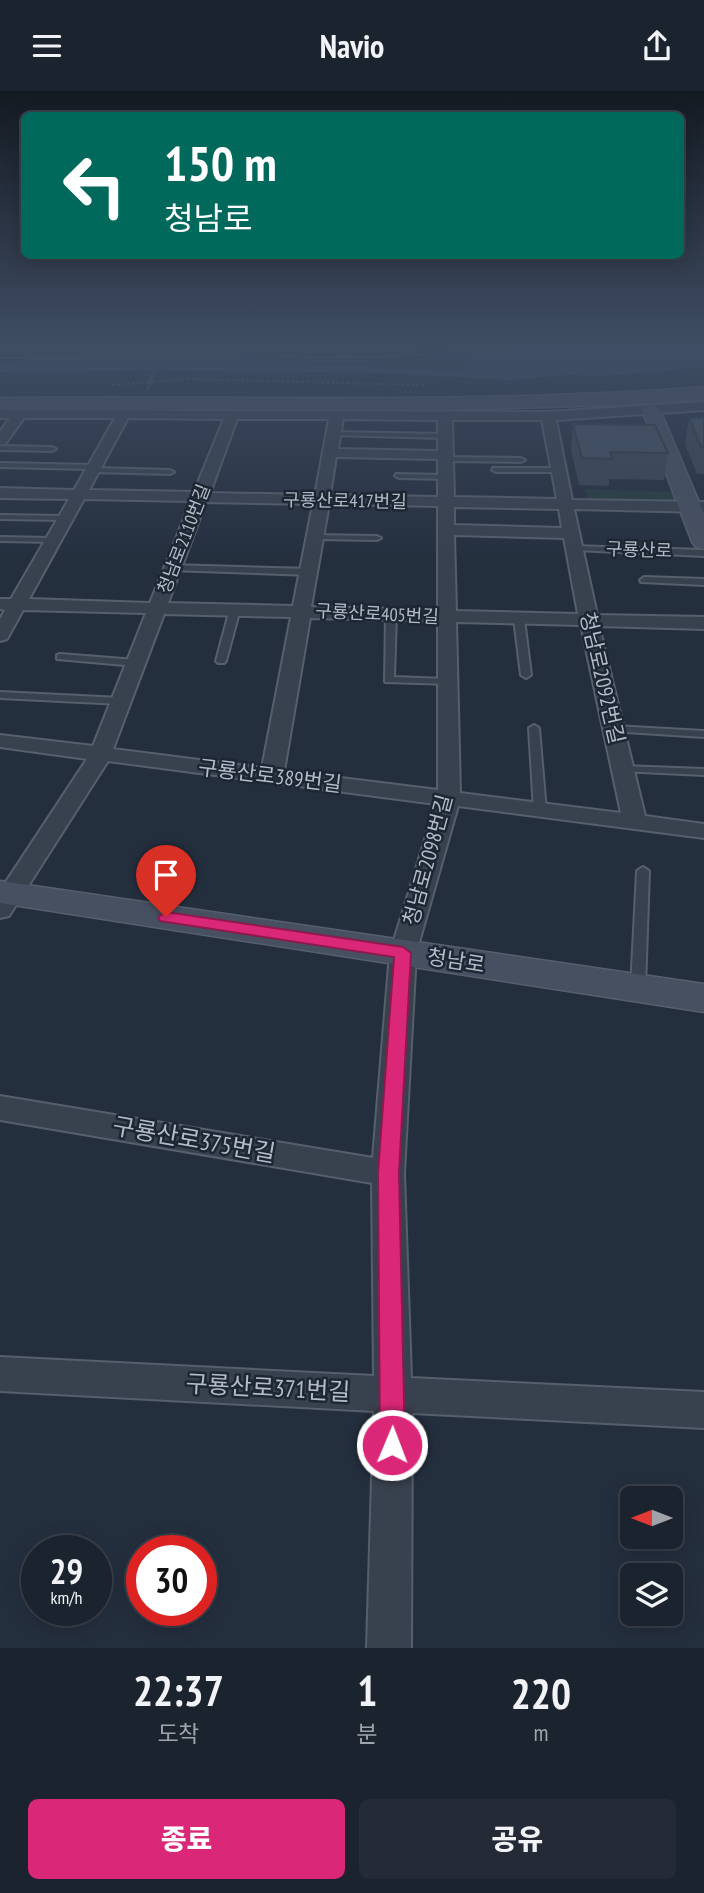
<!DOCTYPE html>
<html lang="ko">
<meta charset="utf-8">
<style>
body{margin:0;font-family:"PT Sans Narrow","Noto Sans KR",sans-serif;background:#242b36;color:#f1f3f6;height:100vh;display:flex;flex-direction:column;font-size:26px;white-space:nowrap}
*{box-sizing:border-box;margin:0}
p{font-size:23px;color:#a0a4aa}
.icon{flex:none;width:38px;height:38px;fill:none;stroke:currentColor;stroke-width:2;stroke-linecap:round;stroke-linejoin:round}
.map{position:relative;height:1557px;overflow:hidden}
.details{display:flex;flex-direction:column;background:#1b232e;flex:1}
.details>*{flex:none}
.banner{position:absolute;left:21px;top:21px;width:663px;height:147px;border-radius:10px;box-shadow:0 4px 18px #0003,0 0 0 2px #39404a;background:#00695c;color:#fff;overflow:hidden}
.needle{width:46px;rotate:270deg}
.tools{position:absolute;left:620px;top:1395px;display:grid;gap:14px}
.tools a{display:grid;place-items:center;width:63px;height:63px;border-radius:10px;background:#1b232e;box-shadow:0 4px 18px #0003,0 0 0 2px #39404a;font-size:35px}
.speed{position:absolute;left:21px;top:1444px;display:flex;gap:14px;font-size:35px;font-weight:700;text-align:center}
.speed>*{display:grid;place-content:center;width:91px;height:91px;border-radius:50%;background:#1b232e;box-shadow:0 4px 18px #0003,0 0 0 2px #39404a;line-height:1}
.speed small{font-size:18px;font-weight:400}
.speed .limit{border:10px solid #d22;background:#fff;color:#111}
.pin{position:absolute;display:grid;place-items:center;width:60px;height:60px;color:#fff;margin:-72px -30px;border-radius:50% 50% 50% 0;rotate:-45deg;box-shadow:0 0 7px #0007}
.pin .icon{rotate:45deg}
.me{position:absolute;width:77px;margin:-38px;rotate:1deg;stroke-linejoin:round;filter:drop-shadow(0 0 5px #0008)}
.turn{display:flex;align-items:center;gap:24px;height:147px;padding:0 28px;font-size:32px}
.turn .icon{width:91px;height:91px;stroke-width:2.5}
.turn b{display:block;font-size:49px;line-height:60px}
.eta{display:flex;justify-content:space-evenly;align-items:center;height:119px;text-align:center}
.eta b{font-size:42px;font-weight:800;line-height:49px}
.action{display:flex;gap:14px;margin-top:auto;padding:14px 28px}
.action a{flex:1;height:80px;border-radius:10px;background:#db2777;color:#fff;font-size:28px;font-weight:800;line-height:80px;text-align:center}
.action a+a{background:#242b36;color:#f1f3f6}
header{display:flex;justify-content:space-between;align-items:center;height:91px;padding:0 28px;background:#1b232e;font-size:32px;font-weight:800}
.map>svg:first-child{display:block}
.green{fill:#263c3f}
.water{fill:#394c67;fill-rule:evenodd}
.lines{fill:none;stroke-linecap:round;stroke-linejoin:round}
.lane-casing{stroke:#565f6c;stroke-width:4}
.street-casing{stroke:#565f6c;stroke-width:4}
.secondary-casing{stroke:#565f6c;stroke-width:3}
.path{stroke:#44595c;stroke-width:2;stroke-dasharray:2.5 2.5;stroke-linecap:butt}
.lane{fill:#38414e;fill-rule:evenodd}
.street{fill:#38414e;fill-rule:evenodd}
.secondary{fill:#465061;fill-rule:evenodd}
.wall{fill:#3b4654}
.building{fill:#455162;stroke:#303945;stroke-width:2}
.route{fill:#db2777;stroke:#8e194d;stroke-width:2}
.labels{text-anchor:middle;stroke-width:5;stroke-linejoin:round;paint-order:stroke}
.far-street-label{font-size:18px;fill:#b4bcc9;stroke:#1d2633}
.street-label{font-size:21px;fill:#b4bcc9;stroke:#1d2633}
.near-street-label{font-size:24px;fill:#b4bcc9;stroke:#1d2633}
</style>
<header><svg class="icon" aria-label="menu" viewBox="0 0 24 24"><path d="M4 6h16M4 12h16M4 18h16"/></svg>Navio<svg class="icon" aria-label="share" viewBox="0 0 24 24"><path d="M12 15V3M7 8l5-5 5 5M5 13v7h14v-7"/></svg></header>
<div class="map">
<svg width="704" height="1557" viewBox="0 0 704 1557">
<rect width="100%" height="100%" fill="#242f3e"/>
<path class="green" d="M479,257L484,259C396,280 297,262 204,268L207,265Z
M483,267L495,270L451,280L330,277L282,273L435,272Z
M585,398L676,401L682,417L589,413Z"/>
<path class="water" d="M603,251H704V276L604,285L570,284L509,289L386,282L157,279L149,299L146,298L152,279L0,281V273L42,266L188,268L207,265L205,268L410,269L483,259L479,257L496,259ZM452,269L467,270L474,274L458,279L439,280L284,273Z"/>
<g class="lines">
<defs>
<path id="lane" d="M333,341L445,343L448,345L445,347L331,344L330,343Z
M0,355L52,356L56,358L52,360L0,359Z
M442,366L521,367L525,369L521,371L445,370H442Z
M0,372L94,374L97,377L170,379L174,381L170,383L92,381L89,378L0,376Z
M493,377H560L564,379L560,381H496L492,379Z
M396,383L445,384L449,386L445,388L399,387L395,385Z
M0,424L65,425L69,427L65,429L0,428Z
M312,444L377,445L381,447L377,449L315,448L311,446Z
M0,446L53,447L57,449L53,451L0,450Z
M572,455L704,459V465L575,459L571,457Z
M172,474L310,478L314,481L310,484L169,479V475Z
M644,486L704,488V494L641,491L640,489Z
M235,515L240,518L226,570L224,572H218L216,570L230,518Z
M391,521L396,524L394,586L447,588L451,589V593L385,591L386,524Z
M519,525L524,528L531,584L526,587L521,584L514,528Z
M60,563L136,569L141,572L136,575L57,568V564Z
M0,601L121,607L126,610L121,613L0,607Z
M534,634L539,637L546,720L540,723L534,720L529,637Z
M614,635L704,640V646L610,640L609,638L610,636Z
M623,675L704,678V684L619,680L617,678Z
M643,776L649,780L645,897L643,900H633L631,897L637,780Z"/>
<path id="street" d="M482,251H534L528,254L384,265L0,266V258L384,257Z
M704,311V319L556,329L572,409L704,411V421L574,418L597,524L704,526V538L599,535L645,725L704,733V747L458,715L416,862L404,1082L411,1287L704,1301V1337L412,1322L411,1557H367L374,1320L0,1300V1266L374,1285L372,1092L0,1029V1005L373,1067L390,862L436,713L108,670L9,825L0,827V800L87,668L0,656V644L93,655L146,522L23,519L7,548L0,550V528L5,519L0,518V508H11L69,408L0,407V397L74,399L115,327H24L5,353L0,354V341L10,327H0V319L548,321ZM128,327L224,328L194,401L89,399ZM237,328H329L315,404L210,402ZM343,328L438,329V360L338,358ZM452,329H542L557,408L454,406ZM336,366L438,368V406L330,404ZM84,408L191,410L150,512L29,508ZM206,411L313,413L293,515L168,512ZM329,413L438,415V519L311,516ZM454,416L559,418L562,437L454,434ZM454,444L564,447L578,523L456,520ZM164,523L291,526L262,677L113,658ZM310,527L438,530V699L284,680ZM456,531L581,534L621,722L460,702Z"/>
<path id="secondary" d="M704,296V308L616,314L440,319H0V307C235,304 469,314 704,296Z
M651,313L660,319L704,423V458L696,456L692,451L642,319Z
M0,790L704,893V921L0,812Z"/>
</defs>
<use href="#lane" class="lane-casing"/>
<use href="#street" class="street-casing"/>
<use href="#secondary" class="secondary-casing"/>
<path class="path" d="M112,294L187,288L426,294"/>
<use href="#lane" class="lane"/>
<use href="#street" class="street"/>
<use href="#secondary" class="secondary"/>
</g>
<path class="wall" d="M689,327H704V383H697L685,353Z
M573,333L668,362L664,389L609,388V395L579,394L571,359Z"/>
<path class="building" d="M689,327H704V356H701Z
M573,333L655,334L668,362L610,361L612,368L582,367Z"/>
<linearGradient id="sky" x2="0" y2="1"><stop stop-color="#141a22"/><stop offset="0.54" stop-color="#3f4d63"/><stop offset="1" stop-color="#3f4d63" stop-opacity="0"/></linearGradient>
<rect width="704" height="469" fill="url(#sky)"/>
<path class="route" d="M166,821L403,856L411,862L399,1082L405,1354L401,1363L392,1367L383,1363L380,1354L378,1082L394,866L160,830L158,826Z"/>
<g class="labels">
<g class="far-street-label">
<text transform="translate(345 410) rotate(1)" y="6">구룡산로417번길</text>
<text transform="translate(184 448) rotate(-69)" y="6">청남로2110번길</text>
<text transform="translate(639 459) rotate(2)" y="6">구룡산로</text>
<text transform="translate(377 523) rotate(3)" y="6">구룡산로405번길</text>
</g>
<g class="street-label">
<text transform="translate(602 587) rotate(77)" y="7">청남로2092번길</text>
<text transform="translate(270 685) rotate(7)" y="7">구룡산로389번길</text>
<text transform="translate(428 769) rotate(-75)" y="7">청남로2098번길</text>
<text transform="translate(456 870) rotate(9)" y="7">청남로</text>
</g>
<g class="near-street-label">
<text transform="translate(194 1049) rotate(10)" y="8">구룡산로375번길</text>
<text transform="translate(268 1297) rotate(3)" y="8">구룡산로371번길</text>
</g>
</g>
</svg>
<div class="tools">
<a><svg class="needle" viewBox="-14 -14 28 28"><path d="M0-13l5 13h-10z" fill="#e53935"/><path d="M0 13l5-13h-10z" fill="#a0a4aa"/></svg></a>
<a><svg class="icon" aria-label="layers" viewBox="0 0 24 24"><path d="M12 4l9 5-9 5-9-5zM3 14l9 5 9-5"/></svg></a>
</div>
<div class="speed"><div>29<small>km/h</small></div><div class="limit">30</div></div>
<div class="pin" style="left:166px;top:826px;background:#d93025"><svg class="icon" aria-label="arrive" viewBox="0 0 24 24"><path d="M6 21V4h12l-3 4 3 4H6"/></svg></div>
<svg class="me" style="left:392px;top:1354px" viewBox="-20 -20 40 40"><circle r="17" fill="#db2777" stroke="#fff" stroke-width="3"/><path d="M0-11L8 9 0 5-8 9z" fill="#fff"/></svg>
<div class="banner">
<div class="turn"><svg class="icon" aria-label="left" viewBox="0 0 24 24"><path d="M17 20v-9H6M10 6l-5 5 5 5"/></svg><div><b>150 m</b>청남로</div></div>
</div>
</div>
<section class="details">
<div class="eta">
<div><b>22:37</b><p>도착</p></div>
<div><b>1</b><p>분</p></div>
<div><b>220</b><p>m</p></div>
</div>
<div class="action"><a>종료</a><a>공유</a></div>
</section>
